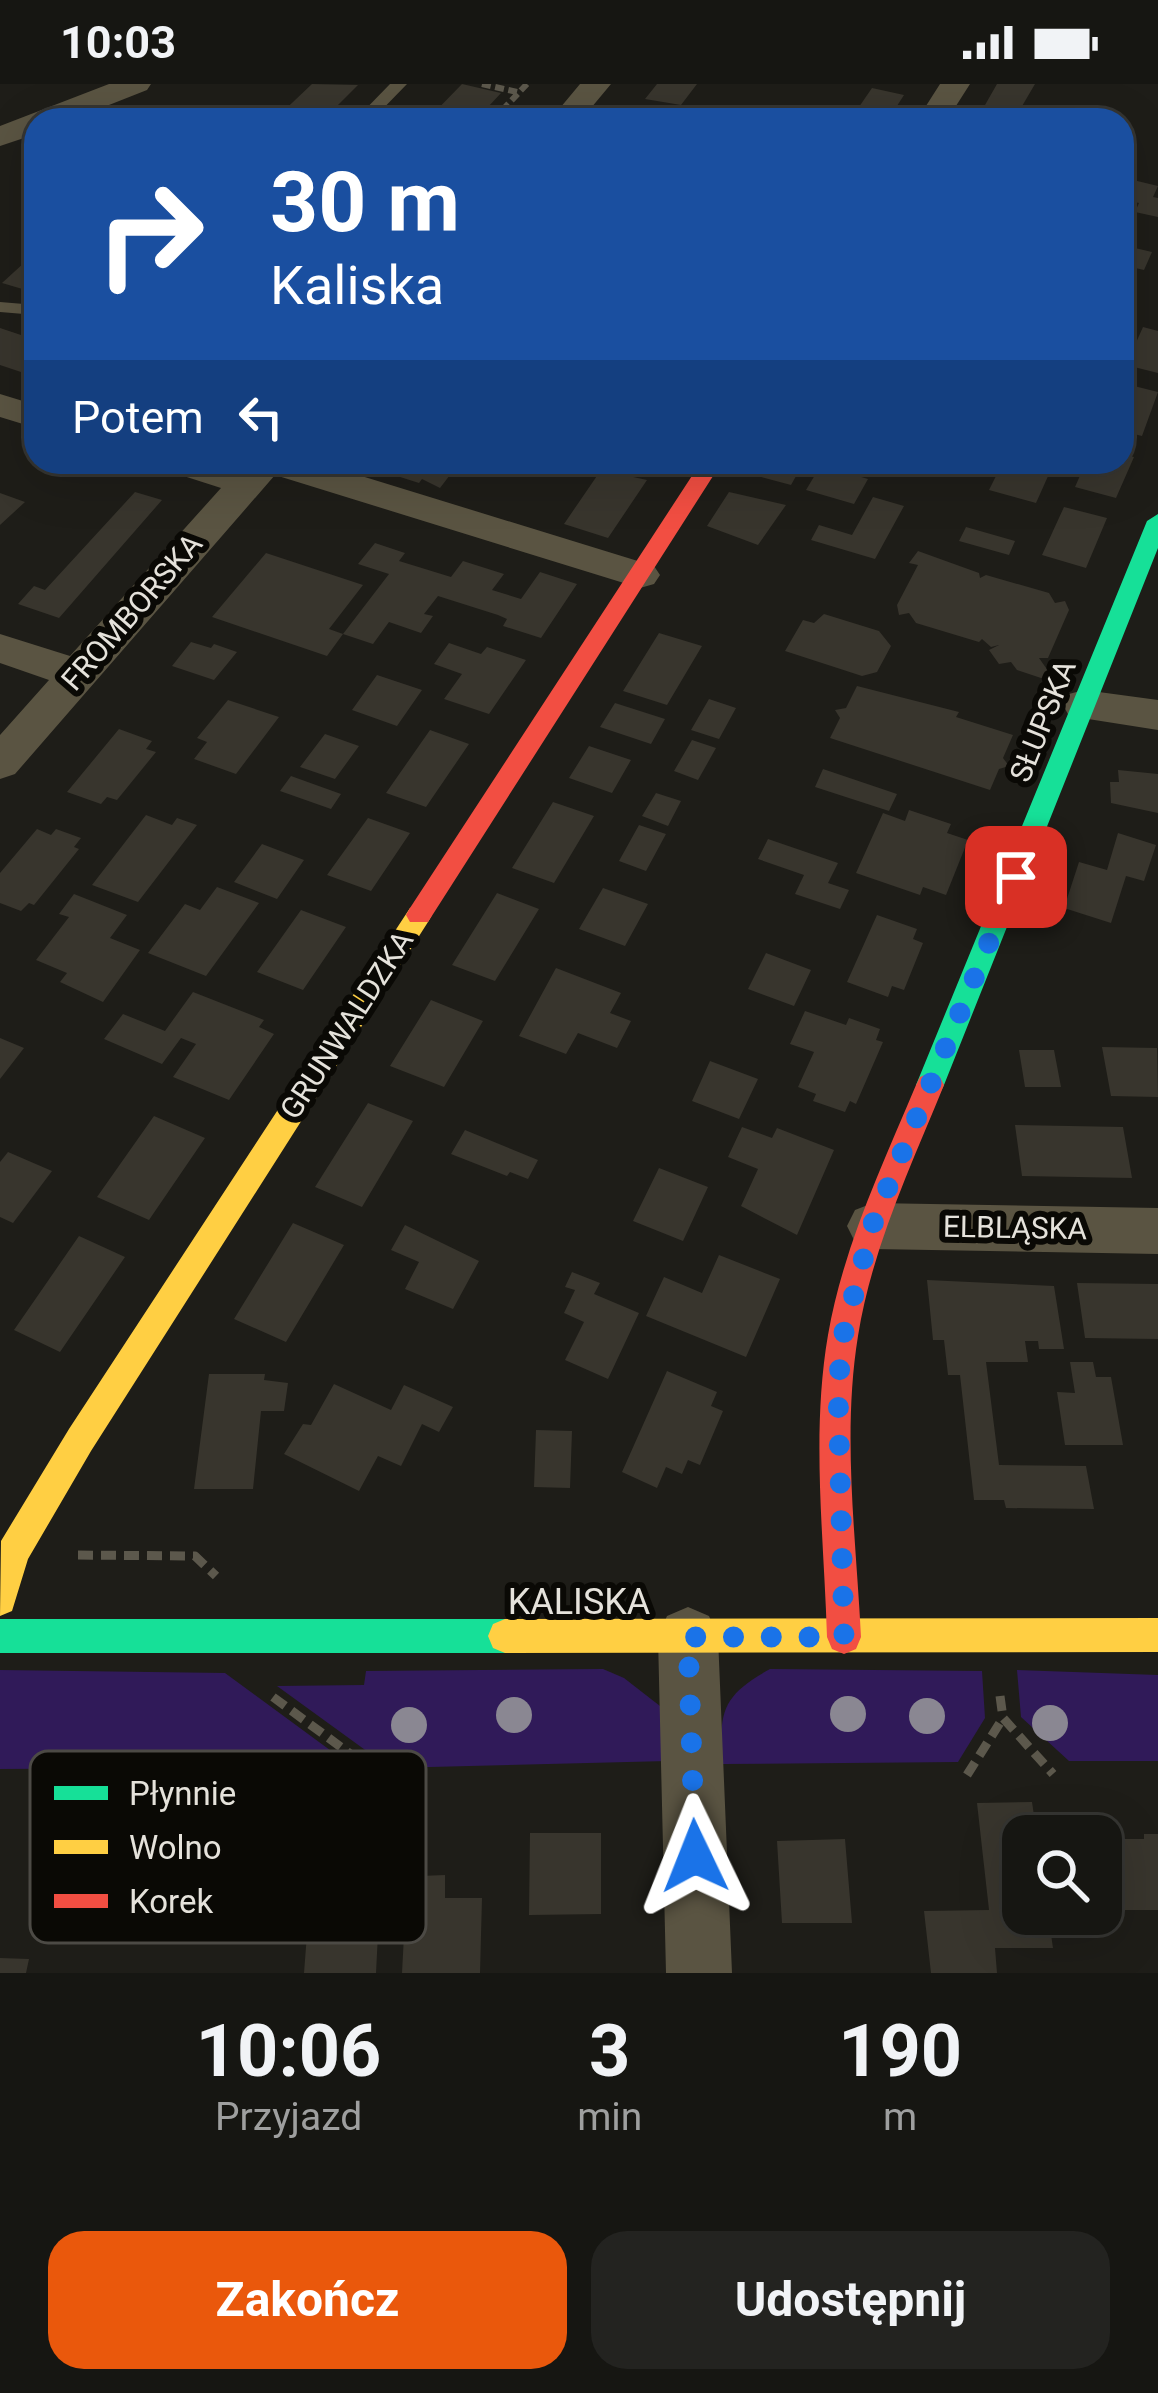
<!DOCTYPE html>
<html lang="pl">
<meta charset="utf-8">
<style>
body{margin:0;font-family:Roboto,sans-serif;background:#232320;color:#f1f3f6;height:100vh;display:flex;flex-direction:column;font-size:45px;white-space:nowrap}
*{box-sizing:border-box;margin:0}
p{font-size:39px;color:#9e9f9f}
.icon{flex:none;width:66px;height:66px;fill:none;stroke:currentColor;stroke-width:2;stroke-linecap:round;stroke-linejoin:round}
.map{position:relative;height:1889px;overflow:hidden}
.sheet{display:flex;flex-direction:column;background:#161612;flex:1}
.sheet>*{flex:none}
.hud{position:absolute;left:24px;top:24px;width:1110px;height:366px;border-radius:36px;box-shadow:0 12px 48px #0002,0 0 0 3px #353532;background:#1a4fa0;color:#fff;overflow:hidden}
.fabs{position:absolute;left:1002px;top:1731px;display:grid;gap:24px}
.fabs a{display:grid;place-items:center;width:120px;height:120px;border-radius:24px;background:#161612;box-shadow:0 12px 48px #0002,0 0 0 3px #353532;font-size:60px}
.pin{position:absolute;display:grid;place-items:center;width:102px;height:102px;color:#fff;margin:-51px;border-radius:24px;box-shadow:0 6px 18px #0006}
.me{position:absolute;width:132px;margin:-66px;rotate:358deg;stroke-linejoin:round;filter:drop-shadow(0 0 9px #0008)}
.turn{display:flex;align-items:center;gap:42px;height:252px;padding:0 48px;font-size:54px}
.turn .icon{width:156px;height:156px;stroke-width:2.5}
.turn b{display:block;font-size:84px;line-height:102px}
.then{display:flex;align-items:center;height:114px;padding:0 48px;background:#0003;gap:24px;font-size:45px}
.eta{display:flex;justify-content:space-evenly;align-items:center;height:204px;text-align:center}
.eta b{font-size:72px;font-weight:700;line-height:84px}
.cta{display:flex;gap:24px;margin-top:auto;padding:24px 48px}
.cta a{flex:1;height:138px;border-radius:36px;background:#ea580c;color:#fff;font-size:48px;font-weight:700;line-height:138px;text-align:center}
.cta a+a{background:#232320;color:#f1f3f6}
.status{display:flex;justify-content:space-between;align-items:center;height:84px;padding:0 60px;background:#161612;direction:ltr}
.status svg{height:33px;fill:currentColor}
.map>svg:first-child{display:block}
.green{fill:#301a59}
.building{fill:#38352d}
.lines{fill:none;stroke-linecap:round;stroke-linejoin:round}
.path-far1{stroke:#5c584c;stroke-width:6;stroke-dasharray:9 4.5;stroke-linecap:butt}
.path{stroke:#5c584c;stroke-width:9;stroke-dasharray:15 8;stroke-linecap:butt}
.lane{fill:#5a5442;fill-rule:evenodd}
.street{fill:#5a5442;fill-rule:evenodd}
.fast{fill:#16e098;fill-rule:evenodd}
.slow{fill:#ffcf43;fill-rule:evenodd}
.jam{fill:#f24e42;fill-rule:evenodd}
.tree{fill:#8a8792}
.route{stroke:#1a73e8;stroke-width:21;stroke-dasharray:0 37.8}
.labels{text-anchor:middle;stroke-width:12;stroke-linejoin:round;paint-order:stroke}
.street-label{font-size:30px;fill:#e5e2db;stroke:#0a0905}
.near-street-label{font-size:36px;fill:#e5e2db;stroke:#0a0905}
.key{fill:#0a0905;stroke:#4c4a45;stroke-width:3}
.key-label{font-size:33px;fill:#e5e2db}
</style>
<div class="status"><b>10:03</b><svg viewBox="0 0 49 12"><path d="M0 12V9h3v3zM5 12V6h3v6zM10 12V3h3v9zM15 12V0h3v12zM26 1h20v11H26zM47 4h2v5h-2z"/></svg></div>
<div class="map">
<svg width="1158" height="1889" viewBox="0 0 1158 1889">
<rect width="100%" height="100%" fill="#1e1d18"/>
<path class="green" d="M603,1585L624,1594L660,1622L668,1677L390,1684L277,1602L364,1601L366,1587Z
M770,1585L982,1587L985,1634L958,1678L723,1680C718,1627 723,1611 770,1585Z
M0,1586L225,1589L353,1683L0,1685Z
M1017,1586L1158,1591V1677H1069L1021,1633Z"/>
<path class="building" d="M312,0L358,1L323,36H274Z
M462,0L501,9L476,36H427Z
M657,0H697L681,21L645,15Z
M997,0H1035L1018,29L985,21Z
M872,4L904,11L888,36H850Z
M1129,95L1158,102L1153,113L1158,114V133L1135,128L1139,119L1122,115Z
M1122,161L1152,168L1144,186L1122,181Z
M36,168V209L2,199Z
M1143,243L1158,247V289L1126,281Z
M0,244L36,256V293L0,281Z
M1126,300L1158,308L1142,352L1122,347Z
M1122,370L1134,373L1116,414L1075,403L1086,378H1122Z
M353,378H426L453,387L440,404L422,395L419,399Z
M762,378H804L791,401L754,391Z
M1003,378L1049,390L1036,419L989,406Z
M821,381L868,395L854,420L806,406Z
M601,386L647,396L608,454L564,440Z
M135,408L162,416L59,534L18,520L34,502L45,506Z
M729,408L786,421L758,461L707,442Z
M0,409L25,418L0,441Z
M873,413L904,422L875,475L811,456L819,441L852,451Z
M1064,423L1107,434L1086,484L1042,471Z
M966,443L1015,457L1009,471L959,457Z
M375,459L405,469L399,477L451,493L463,477L504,490L492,506L521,515L540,488L577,500L541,554L503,542L507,535L498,531L438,512L424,530L433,532L421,549L389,538L373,560L343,550L327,572L212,533L266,469L363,501L329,545L343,550L389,490L358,480Z
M918,467L979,489L980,494L986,491L1049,509L1055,519L1065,517L1069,526L1048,574H1039L1051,591L1041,594L1017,586L1011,578L999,580L989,566L999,561L991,563L982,555L979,558L916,539L909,529L899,531L897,521L918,481L909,479Z
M824,530L879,547L891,562L877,588L862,592L785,567L803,536L814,539Z
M659,549L702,562L667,621L623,607Z
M191,558L211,564L214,560L237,568L214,596L172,582Z
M449,559L481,570L487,563L526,576L489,630L444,615L462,590L434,580Z
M377,591L422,606L397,642L352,626Z
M857,602L959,628L956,633L1013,651L1003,674L1009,682L999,685L990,706L830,654L840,634L835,626L846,624Z
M709,615L736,624L719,655L691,646Z
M228,616L279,633L236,690L194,675L207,658L197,654Z
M615,619L665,635L651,660L600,643Z
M119,645L152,657L146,665L156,668L117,716L107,713L101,720L67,708Z
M430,646L469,660L426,723L386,709Z
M325,650L359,662L335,695L300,683Z
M692,656L716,664L698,696L674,687Z
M589,662L631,676L612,709L569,694Z
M823,685L897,710L889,727L815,703Z
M1118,686L1158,690V729L1111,719L1110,698H1119Z
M291,692L341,710L331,725L280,707Z
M656,709L681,717L668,742L642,732Z
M553,718L594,732L554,799L512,784Z
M909,726L951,740L947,749L968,756L946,811L923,803L920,811L856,789L883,729L905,737Z
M146,731L172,741L177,734L197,741L138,818L92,801Z
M368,734L410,749L371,807L327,791Z
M639,741L666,750L646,787L619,777Z
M37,745L51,751L56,745L81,754L74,763L79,765L34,821L29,819L21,827L0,819V789Z
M1118,749L1156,761L1144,797L1126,792L1111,839L1064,824L1079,778L1107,786Z
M768,755L838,779L828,799L849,806L840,825L795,810L804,791L758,775Z
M262,760L304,776L277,815L234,798Z
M217,803L259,819L206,892L148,869L185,820L200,826Z
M603,804L648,820L625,862L579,845Z
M497,809L539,825L495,897L452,881Z
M74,810L127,831L110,854L140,866L103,918L60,898L67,889L36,876L69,833L59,830Z
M301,826L346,843L303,906L257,888Z
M877,831L917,845L913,855L923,859L904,906L892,902L888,913L847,898Z
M766,869L811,886L794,922L748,905Z
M556,884L621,909L610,929L631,937L617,964L578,949L566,970L519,952Z
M193,908L264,936L259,943L274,950L229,1016L173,993L196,960L181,954L162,980L104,955L123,930L165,947Z
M431,916L483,937L444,1003L390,982Z
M805,927L846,941L849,934L880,945L876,956L883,958L856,1020L850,1017L845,1028L813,1017L816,1010L798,1003L814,968L790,960Z
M0,954L24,964L0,995Z
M1102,963L1157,964L1158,1013L1111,1012Z
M1019,966H1054L1061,1003H1025Z
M710,977L758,995L739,1035L692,1017Z
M368,1019L413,1037L362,1123L315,1103Z
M154,1032L205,1054L149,1136L97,1113Z
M1015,1041L1123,1043L1132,1094L1022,1092Z
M742,1043L772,1054L777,1044L834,1066L797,1151L741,1122L758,1085L728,1073Z
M465,1046L538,1076L528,1095L510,1088L507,1092L451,1070Z
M8,1068L52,1087L13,1139L0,1133V1078Z
M659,1084L708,1103L683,1157L633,1137Z
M293,1139L344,1161L286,1258L234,1235Z
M405,1141L479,1177L453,1225L405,1205L419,1178L391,1166Z
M79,1152L125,1173L60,1268L14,1246Z
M719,1171L780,1195L746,1273L646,1232L664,1193L702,1209Z
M572,1188L600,1199L594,1210L639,1229L608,1295L565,1276L584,1238L564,1229L575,1206L565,1203Z
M927,1196L1054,1202L1064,1265H1039L1038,1257H1025L1028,1278H986L999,1381L1086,1382L1094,1425L1006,1424L1004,1416H974L960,1291H948L944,1256H933Z
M1077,1199L1158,1200V1255L1085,1254Z
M1070,1278H1093L1096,1293H1111L1123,1361H1065L1057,1308L1075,1309Z
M667,1287L717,1308L711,1322L723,1327L700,1381L688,1376L682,1390L666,1383L657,1404L622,1388Z
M209,1290H265L264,1296L288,1299L284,1327H261L253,1405H194Z
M334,1300L391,1326L404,1301L453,1323L439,1348L422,1340L401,1382L378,1372L359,1407L284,1370L303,1340L311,1341Z
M536,1346L572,1347L570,1404L534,1403Z
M1032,1718L1037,1752H1023V1830H1048L1053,1864H995L997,1889H931L924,1827L989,1826L977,1719Z
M530,1749H601V1830L529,1831Z
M1144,1750H1158V1826H1119L1108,1755H1144Z
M845,1755L852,1839H782L777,1757Z
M313,1772H382L376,1889H304Z
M445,1791V1814H482L480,1889H402L406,1813L419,1814L420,1792Z
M0,1874L29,1875L26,1889H0Z"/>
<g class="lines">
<path class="path-far1" d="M482,0L517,8
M499,30L523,36
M493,36L527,0"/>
<path class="path" d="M78,1471L195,1472L216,1492
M1000,1612L1003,1634L1053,1690
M273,1613L387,1697
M967,1691L1003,1634"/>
<path class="lane" d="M390,0H407L372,36H355Z
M0,218L36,221V231L0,228Z"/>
<path class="street" d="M109,0H151L147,6L71,36H36V50L0,62V42Z
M580,0H611L581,36H550Z
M940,0H970L947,36H917Z
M0,310L36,321V344L0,333Z
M159,378H219L239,384L244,378H316L654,482L660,491L654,500L640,504L275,391L15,690L0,695V651L49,596L0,579V550L70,572L221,404L165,386Z
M1084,606L1158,616V646L1069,632L1063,621L1069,610Z
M873,1119L1158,1124V1170L873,1165L855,1158L847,1142L855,1126Z
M688,1523L709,1532L718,1553L732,1889H666L658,1553L667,1532Z"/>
<path class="fast" d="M1158,430V464L944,1001L940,1009L930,1013L920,1009L916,1001L1147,437Z
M0,1535H505L517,1540L522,1552L517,1564L505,1569H0Z"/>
<path class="slow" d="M419,821L432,831L428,838L91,1367L28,1475L12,1527L0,1532L1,1457L69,1345L410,824Z
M1158,1534V1568L505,1569L493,1564L488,1552L493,1540L505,1535Z"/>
<path class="jam" d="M701,378H722L428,838H410L406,831L410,824Z
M930,989L940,993L944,1001C911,1082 872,1164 858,1252C842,1351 856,1453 861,1553L856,1565L844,1570L832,1565L827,1553C824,1453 811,1350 828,1251C843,1164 882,1082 916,1001L920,993Z"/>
</g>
<g class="tree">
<circle cx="848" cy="1630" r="18"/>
<circle cx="514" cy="1631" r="18"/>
<circle cx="927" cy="1632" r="18"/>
<circle cx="1050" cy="1639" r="18"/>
<circle cx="409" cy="1641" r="18"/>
</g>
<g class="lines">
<path class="route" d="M695,1772L688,1553H844L838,1306L842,1256L872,1142L1016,793"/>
</g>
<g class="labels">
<g class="street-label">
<text transform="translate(132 528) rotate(-49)" y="10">FROMBORSKA</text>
<text transform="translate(1043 637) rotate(-68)" y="10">SŁUPSKA</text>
<text transform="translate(347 941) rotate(-57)" y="10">GRUNWALDZKA</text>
<text transform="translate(1015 1144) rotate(1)" y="10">ELBLĄSKA</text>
</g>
<g class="near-street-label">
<text x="579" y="1530">KALISKA</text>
</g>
</g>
<rect x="30" y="1667" width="396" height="192" rx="18" class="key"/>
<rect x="54" y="1702" width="54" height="14" fill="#16e098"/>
<rect x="54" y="1756" width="54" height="14" fill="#ffcf43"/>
<rect x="54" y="1810" width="54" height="14" fill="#f24e42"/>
<g class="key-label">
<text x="129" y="1721">Płynnie</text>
<text x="129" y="1775">Wolno</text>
<text x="129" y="1829">Korek</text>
</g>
</svg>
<div class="fabs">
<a><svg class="icon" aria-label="search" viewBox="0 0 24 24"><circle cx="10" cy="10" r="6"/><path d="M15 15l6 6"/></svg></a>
</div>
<div class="pin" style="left:1016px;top:793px;background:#d93025"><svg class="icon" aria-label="arrive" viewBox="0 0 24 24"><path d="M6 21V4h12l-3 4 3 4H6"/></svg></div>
<svg class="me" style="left:695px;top:1772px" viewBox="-20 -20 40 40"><path d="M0-17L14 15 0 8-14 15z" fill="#1a73e8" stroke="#fff" stroke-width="4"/></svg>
<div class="hud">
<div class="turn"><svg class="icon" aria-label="right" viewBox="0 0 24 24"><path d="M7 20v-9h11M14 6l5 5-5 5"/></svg><div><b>30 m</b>Kaliska</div></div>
<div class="then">Potem<svg class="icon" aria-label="left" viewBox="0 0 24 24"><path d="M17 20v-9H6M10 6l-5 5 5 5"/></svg></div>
</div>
</div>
<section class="sheet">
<div class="eta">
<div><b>10:06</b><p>Przyjazd</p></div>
<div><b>3</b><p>min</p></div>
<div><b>190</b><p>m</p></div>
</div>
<div class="cta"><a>Zakończ</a><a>Udostępnij</a></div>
</section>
